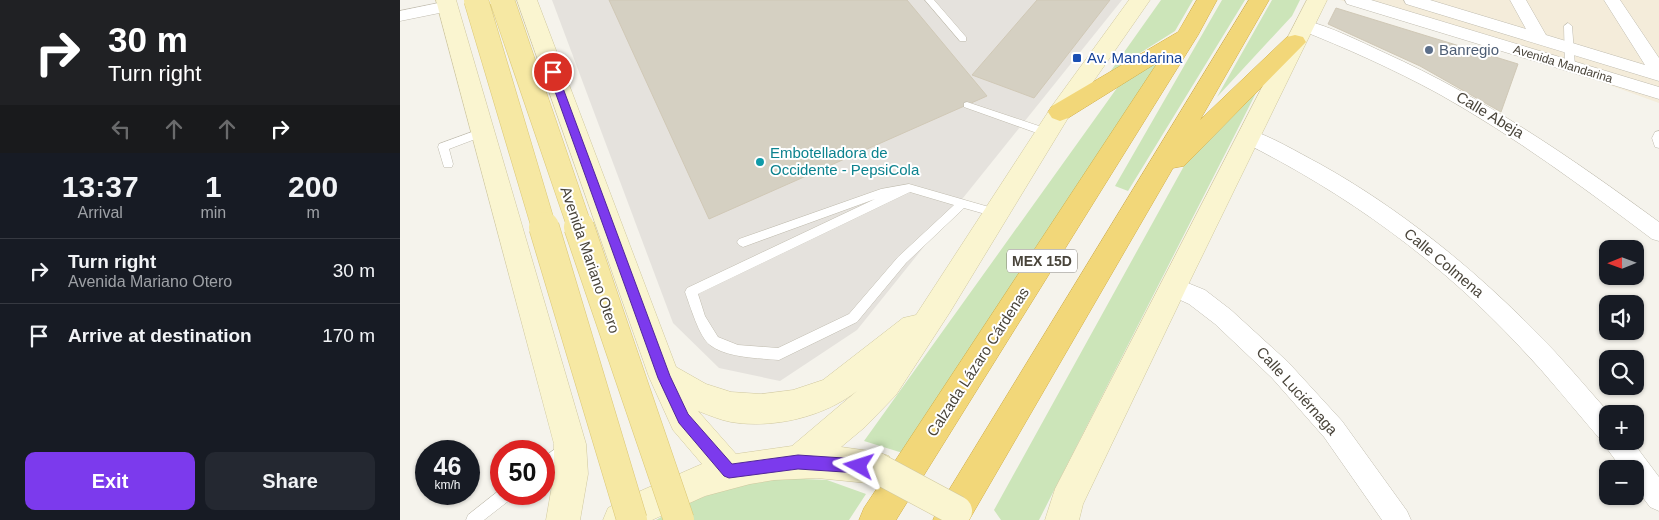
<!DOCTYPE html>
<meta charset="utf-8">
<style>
body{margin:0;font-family:Arial,sans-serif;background:#242831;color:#f1f3f6;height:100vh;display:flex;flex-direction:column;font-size:19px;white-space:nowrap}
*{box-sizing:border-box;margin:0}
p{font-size:16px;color:#9ea1a6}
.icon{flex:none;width:28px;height:28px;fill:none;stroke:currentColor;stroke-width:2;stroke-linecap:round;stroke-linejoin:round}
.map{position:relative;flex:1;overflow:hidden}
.sheet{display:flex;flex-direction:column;background:#171b24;width:400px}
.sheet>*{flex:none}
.guide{background:#202124;color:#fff;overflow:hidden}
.needle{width:32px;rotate:269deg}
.buttons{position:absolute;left:1199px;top:240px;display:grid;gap:10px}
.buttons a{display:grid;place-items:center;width:45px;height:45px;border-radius:10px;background:#171b24;box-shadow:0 1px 4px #0004;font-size:25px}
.speed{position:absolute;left:15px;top:440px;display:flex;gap:10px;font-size:25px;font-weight:700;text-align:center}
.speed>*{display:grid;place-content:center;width:65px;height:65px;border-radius:50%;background:#171b24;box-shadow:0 1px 4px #0004;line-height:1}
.speed small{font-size:12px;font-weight:400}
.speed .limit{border:8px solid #d22;background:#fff;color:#111}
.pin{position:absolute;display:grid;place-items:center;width:42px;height:42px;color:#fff;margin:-21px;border:2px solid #fff;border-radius:50%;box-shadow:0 1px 5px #0007}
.me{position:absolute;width:55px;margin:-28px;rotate:276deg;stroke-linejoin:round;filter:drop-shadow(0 0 4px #0008)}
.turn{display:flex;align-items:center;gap:18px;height:105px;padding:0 25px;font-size:22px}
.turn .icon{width:65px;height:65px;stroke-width:2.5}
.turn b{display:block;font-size:35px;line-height:42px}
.lanes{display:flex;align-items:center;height:48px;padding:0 25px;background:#0003;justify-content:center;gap:25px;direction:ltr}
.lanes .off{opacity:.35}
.eta{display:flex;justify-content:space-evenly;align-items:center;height:85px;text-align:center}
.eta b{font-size:30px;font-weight:700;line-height:35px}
.primary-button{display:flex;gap:10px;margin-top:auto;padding:10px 25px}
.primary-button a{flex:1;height:58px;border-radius:10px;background:#7c3aed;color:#fff;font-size:20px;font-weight:700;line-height:58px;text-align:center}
.primary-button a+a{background:#242831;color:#f1f3f6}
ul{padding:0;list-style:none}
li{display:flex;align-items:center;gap:15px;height:65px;padding:0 25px;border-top:1px solid #363941}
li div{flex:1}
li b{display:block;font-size:19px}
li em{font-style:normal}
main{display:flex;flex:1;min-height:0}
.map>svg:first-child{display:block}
.commercial{fill:#f4ecda}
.industrial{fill:#e5e2dd}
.green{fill:#cce5b9}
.building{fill:#d5d0c2;stroke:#d0c8b6}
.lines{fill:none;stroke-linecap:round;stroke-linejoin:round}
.lane-casing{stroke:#c0bcaf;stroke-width:1}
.street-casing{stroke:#c0bcaf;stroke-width:1}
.secondary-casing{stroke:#d0c89f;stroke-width:1}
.highway-casing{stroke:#d1ae49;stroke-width:1}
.lane{fill:#fff;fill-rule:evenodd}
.street{fill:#fff;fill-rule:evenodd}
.secondary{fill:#faf5d0;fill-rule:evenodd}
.highway{fill:#f2d779;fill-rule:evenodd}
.secondary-bridge-casing{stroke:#d0c89f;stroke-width:31;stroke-linecap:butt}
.primary-bridge-far1-casing{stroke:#dbc774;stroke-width:25;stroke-linecap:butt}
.primary-bridge-casing{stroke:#dbc774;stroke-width:31;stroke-linecap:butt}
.secondary-bridge{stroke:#faf5d0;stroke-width:30}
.primary-bridge-far1{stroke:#f6e8a3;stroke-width:24}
.primary-bridge{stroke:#f6e8a3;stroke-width:30}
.route{fill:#7c3aed;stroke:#51269a}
.service-dot{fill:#5c6f8a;stroke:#fff;stroke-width:2}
.transit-dot{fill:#1a4fb4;stroke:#fff;stroke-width:2}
.culture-dot{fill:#0f9aa8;stroke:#fff;stroke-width:2}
.labels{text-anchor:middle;stroke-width:4;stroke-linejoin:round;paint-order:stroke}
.far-street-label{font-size:12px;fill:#49443a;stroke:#fff}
.shield{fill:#fff;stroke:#807c75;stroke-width:1}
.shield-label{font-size:14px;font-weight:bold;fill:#49443a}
.service-label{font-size:15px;fill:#4e5e75;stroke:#fff;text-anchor:start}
.transit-label{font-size:15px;fill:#164399;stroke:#fff;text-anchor:start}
.street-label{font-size:15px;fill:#49443a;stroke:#fff}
.culture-label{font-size:15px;fill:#0d838f;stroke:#fff;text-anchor:start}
</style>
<main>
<section class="sheet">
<div class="guide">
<div class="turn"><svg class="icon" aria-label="right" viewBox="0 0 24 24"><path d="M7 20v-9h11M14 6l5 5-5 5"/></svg><div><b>30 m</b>Turn right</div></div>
<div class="lanes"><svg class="icon off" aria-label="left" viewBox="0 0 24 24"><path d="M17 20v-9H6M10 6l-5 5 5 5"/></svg><svg class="icon off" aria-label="ahead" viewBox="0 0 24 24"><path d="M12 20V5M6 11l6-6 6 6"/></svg><svg class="icon off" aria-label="ahead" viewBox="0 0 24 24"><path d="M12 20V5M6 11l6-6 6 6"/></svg><svg class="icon" aria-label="right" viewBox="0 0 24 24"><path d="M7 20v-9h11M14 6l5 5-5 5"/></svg></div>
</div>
<div class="eta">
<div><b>13:37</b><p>Arrival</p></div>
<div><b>1</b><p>min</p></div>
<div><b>200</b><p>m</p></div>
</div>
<ul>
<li><svg class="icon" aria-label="right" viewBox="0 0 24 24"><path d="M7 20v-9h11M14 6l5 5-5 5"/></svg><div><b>Turn right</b><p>Avenida Mariano Otero</p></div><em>30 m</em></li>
<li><svg class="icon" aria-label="arrive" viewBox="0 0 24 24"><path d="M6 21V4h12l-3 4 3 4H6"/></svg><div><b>Arrive at destination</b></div><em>170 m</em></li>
</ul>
<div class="primary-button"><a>Exit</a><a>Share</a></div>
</section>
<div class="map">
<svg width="1259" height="520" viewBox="0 0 1259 520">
<rect width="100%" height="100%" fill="#f5f3ec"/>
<path class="commercial" d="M940,0H1259V103L1193,79Z"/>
<path class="industrial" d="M152,0H722L457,330L380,381L319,368L273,323Z"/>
<path class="green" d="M761,0H793L775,31L710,72Z
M822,0H845L728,191L715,186Z
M872,0H900L892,16L817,97Z
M765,53L506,454L464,441L722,81Z
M856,93L639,520H601L594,510L784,166Z
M382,478L427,480L466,494L449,520H256L286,503L334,486Z"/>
<path class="building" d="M209,0H507L587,96L309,219Z
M637,0H710L634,98L572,75Z
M936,8L1118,64L1101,112L1020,66L928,24Z"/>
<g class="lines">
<defs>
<path id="lane" d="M525,0H534L566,37V41H560Z
M1168,23L1172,26L1175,66L1170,69L1165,66L1164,26Z
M567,102L651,130L653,133L648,137L564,107V103Z
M83,128L88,132L86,135L49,149L53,164L52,167H44L38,147L39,144Z
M1259,131V148L1255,147L1252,138L1255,132Z
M509,184L596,209L601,213L596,217L564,208L506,263L457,322L383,358L379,360C359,358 327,358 310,345C299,337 290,305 285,292L287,288L475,199L343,247L339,245L337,242L339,239L481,189ZM510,192L554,205L498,257L449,314L378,348L338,345L318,337L305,316L298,294Z
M165,442L170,444L172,449L170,454L144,472V457Z
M101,489V494H113L111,499L84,520H66L68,515Z"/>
<path id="street" d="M945,0H971L1259,87V99L947,4Z
M1004,0H1030L1126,29L1110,0H1126L1146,35L1245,65L1204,0H1220L1259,58V81L1006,4Z
M48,1L54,2L56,6L54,10L0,21V11Z
M904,20C932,27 959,41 985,53C1083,97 1172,158 1259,222V241L1252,239C1183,187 1114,136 1039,94C993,69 946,48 898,29L896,25L898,21Z
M848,129C873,137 897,152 920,164C999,208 1072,267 1136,332C1162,358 1185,386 1210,414H1208V441H1232L1259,477V511L1250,507L1235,487V469H1222L1208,450L1205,441L1199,438C1173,408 1148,376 1120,347C1040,261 946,193 841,141L839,136L841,131Z
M773,277L805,290L831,310L888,362L942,421L1007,511L1011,520H982L924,437L872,378L815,324L789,304L765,293L762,286L765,279Z"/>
<path id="secondary" d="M36,0H56L186,444L188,474L180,520H146L154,474V444Z
M117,0H137L276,367L306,384L331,392L361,394L393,390L423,380L503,318L516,315L652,106L729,0H750L668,118L550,312L496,395L465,427L441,447L477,452L489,456L493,468L489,480L477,484L417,478L374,480L350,484L305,496L252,520H203L208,508L229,496L302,464L273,430L249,377ZM457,391L392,446L336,454L298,411C309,415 320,420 331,422C373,429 424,417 457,391Z
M907,0H927L785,291L683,504L679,520H645L655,489Z"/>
<path id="highway" d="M797,0H817L798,35L496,520H459L464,508L758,62L668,118L660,121L652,118L648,112L652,106L778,32Z
M849,0H869L800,120L887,37L895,35L903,37L906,42L784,166L773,168L569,520H533L538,508Z"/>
</defs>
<use href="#lane" class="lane-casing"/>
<use href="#street" class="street-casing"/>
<use href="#secondary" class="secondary-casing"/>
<use href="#highway" class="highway-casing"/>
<use href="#lane" class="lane"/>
<use href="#street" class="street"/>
<use href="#secondary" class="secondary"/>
<use href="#highway" class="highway"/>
<defs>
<path id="secondary-bridge" d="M477,468L557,511"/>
<path id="primary-bridge-far1" d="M76,0L144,228
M102,0L180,228"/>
<path id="primary-bridge" d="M144,227L232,520
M179,227L279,520"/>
</defs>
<use href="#secondary-bridge" class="secondary-bridge-casing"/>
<use href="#primary-bridge-far1" class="primary-bridge-far1-casing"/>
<use href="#primary-bridge" class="primary-bridge-casing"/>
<use href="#secondary-bridge" class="secondary-bridge"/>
<use href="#primary-bridge-far1" class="primary-bridge-far1"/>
<use href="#primary-bridge" class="primary-bridge"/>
</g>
<path class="route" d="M153,69L157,72L270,376L288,414L332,464L398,455L459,459L464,461L466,466L464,471L459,473L398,469L329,478L324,476L279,423L258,378L148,72Z"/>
<circle class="service-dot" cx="1029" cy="50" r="5"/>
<rect class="transit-dot" x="672" y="53" width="10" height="10" rx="2.5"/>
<circle class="culture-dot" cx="360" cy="162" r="5"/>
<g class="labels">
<g class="far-street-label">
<text transform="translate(1163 64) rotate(17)" y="4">Avenida Mandarina</text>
</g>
<rect class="shield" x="607" y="249.5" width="70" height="23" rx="4"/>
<g class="shield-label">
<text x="642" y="266">MEX 15D</text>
</g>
<g class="service-label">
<text x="1039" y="55">Banregio</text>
</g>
<g class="transit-label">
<text x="687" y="63">Av. Mandarina</text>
</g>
<g class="street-label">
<text transform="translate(1090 115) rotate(31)" y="5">Calle Abeja</text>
<text transform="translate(190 260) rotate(71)" y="5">Avenida Mariano Otero</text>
<text transform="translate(1044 263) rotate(40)" y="5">Calle Colmena</text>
<text transform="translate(578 362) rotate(-57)" y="5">Calzada Lázaro Cárdenas</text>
<text transform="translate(897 391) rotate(48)" y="5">Calle Luciérnaga</text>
</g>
<g class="culture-label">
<text x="370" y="158">Embotelladora de<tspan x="370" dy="17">Occidente - PepsiCola</tspan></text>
</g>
</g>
</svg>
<div class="buttons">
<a><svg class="needle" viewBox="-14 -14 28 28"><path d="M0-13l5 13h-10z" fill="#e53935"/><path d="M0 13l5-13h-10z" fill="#9ea1a6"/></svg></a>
<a><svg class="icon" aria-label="sound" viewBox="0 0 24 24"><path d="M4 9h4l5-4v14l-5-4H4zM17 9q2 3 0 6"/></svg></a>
<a><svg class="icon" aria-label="search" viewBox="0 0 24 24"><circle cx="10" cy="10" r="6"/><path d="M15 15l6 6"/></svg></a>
<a>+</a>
<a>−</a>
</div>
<div class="speed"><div>46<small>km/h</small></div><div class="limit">50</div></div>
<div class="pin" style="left:153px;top:72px;background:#d93025"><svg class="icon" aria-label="arrive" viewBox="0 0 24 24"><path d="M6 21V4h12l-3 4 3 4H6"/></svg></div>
<svg class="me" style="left:459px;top:466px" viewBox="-20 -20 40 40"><path d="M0-17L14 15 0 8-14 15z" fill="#7c3aed" stroke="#fff" stroke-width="4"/></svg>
</div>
</main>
